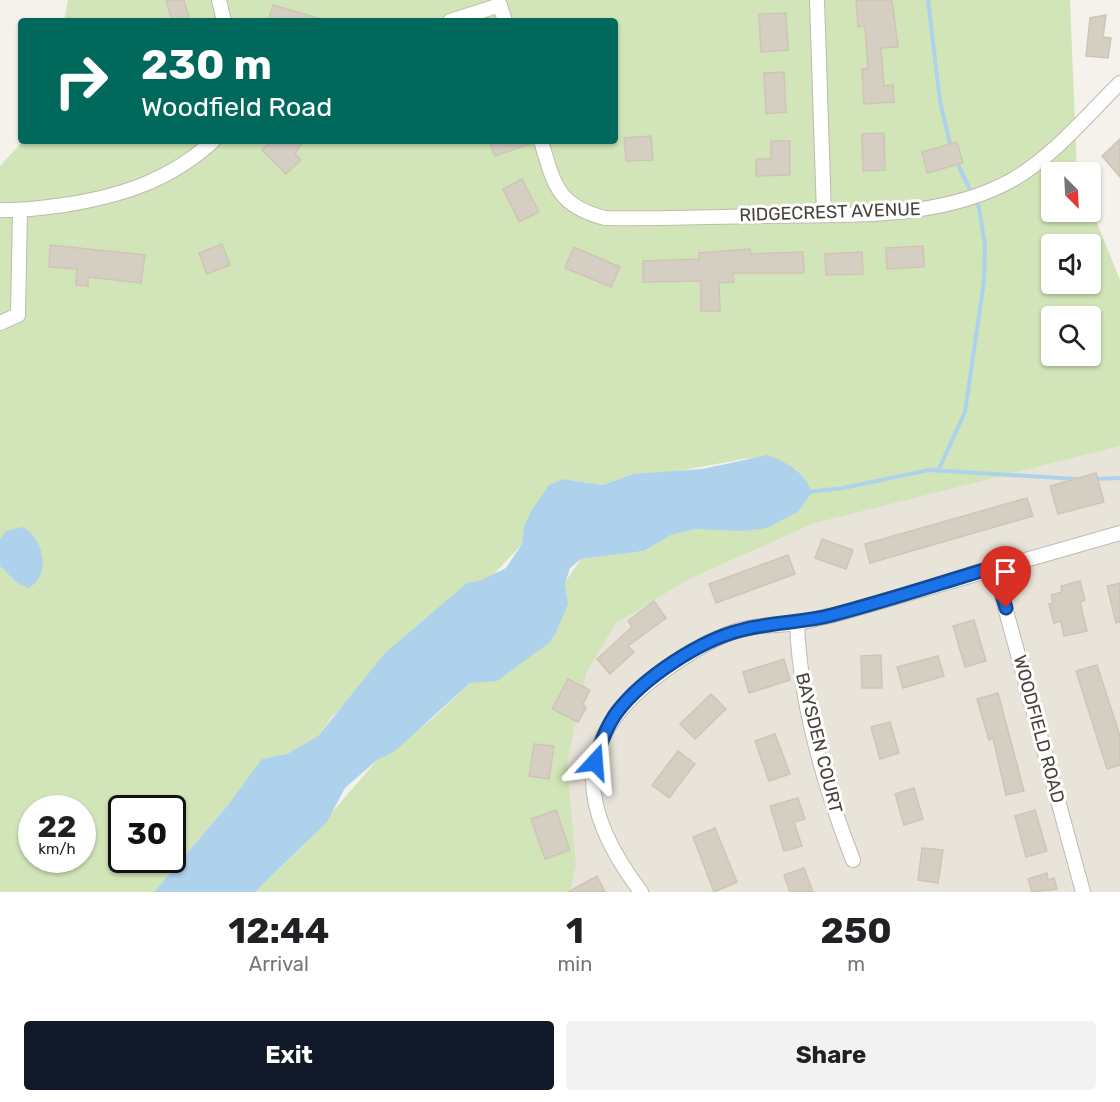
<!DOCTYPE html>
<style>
body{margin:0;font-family:Rubik,sans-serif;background:#f2f2f2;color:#202124;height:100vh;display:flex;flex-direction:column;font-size:22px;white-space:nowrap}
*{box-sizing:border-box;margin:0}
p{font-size:20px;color:#757577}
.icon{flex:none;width:33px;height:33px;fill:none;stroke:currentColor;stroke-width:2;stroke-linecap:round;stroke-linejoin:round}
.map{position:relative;height:892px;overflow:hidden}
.drawer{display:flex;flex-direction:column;background:#fff;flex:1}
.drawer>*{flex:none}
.banner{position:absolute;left:18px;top:18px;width:600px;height:126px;border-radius:6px;box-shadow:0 2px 4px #0004;background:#00695c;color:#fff;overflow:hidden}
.needle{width:39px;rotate:156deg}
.tools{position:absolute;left:1041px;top:162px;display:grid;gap:12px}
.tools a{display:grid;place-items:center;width:60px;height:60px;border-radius:6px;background:#fff;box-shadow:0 2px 4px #0004;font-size:30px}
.speed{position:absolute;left:18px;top:795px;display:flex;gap:12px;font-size:30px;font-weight:700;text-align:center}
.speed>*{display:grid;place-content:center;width:78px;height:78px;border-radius:50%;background:#fff;box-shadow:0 2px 4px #0004;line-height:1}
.speed small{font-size:15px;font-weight:400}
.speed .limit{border:3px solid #111;border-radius:9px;background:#fff;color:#111}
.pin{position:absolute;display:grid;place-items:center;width:51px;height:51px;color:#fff;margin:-62px -26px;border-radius:50% 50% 50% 0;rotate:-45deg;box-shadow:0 0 6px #0007}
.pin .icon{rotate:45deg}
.me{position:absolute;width:66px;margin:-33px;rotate:19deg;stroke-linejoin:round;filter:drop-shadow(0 0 4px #0008)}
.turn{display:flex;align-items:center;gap:21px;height:126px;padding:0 24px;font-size:27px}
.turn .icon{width:78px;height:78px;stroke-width:2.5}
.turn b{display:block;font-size:42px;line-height:51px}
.eta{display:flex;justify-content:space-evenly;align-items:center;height:102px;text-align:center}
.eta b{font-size:36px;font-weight:700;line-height:42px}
.cta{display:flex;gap:12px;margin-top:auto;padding:12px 24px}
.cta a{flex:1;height:69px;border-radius:6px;background:#111827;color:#fff;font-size:24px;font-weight:700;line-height:69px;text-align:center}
.cta a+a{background:#f2f2f2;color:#202124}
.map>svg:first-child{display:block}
.residential{fill:#e8e4da}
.green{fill:#d1e5b8;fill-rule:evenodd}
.water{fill:#aed2ec}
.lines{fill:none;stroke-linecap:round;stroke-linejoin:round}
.stream{stroke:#aed2ec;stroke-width:4}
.building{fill:#d5cec2;stroke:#d0c5b5;stroke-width:1.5}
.minor-casing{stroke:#c0baaf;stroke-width:16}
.minor{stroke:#fff;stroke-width:14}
.route-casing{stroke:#114b97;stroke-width:15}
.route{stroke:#1a73e8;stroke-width:10}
.labels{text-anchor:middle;stroke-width:6;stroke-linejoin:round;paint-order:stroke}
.street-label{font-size:18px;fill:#48433a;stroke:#fff}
</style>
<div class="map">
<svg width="1120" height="892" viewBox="0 0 1120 892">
<rect width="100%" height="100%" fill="#f5f2ec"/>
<path class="residential" d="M1120,441V892H544L492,694L689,579L815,523Z"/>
<path class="green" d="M68,0H1070L1077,172H1052V212H1090L1091,208L1120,280V446L815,523L689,579L616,623L586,673L567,763L576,865L570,892H255L303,846L377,760L432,719L470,683L497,680L581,559L644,551L671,535L696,529L798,470L749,458L662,474H633L601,485L563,479L522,544L494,574L416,630L331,718L318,736L287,754L262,760L227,806L154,892H0V166L23,141H615V21H64ZM1052,244H1090V284H1052ZM1052,316H1090V356H1052ZM32,808H82V860H32ZM122,808H172V860H122Z"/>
<path class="water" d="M767,455C789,463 803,471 812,492L799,511L767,528L743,531L696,529L671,535L644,551L581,559L570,568L565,584L568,604L556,633L549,643L497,681L470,683L395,751L377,760L345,788L327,822L255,892H154L227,806L262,759L287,754L318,736L385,653L467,583L479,581L506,568L522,544L524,527L531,511L549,485L563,479L602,485L633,474L702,469Z
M22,527C44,536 52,577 28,588L16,582L0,566V540L6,531Z"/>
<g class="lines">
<path class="stream" d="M928,0L940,101L951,148
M938,471L965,412L984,281L985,245L979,208L956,161
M1094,479L1120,478
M808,492L843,488L929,470L1077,479"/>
</g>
<path class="building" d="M166,0H184L190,21H172Z
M856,0H892L898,47L881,48L884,86L893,85L894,102L864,104L862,69L868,68L865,26L858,27Z
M273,5L318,18L317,21H268Z
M786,13L788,50L761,52L759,14Z
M1106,15L1103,37L1111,38L1108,58L1086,56L1090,18Z
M784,72L786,112L766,114L764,73Z
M884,133L885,170L863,171L862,134Z
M651,136L653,160L626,161L624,138Z
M1120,139V177L1102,156Z
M271,141H303L295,154L301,160L286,174L262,150Z
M489,141H532V143L495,156Z
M771,141H790V175L756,176V159H771Z
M957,142L963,163L927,173L922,152Z
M522,179L539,212L519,222L503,189Z
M222,244L230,265L207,274L199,253Z
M50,245L145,255L141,283L88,277V286L76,285L77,269L49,267Z
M923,246L924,267L887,269L886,248Z
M574,247L620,267L611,287L565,268Z
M750,249L751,254L803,252L804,273H733L734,282L719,283L720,311H701V281L643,282V261L699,259V253Z
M862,252L863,274L826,275L825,254Z
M1096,473L1104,502L1058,514L1050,486Z
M1027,498L1033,516L870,563L865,544Z
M822,539L853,550L846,569L815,558Z
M788,555L795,574L716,603L709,584Z
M1080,581L1085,600L1080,602L1087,631L1064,636L1061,621L1054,623L1049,604L1053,603L1051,595L1062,592L1061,586Z
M1120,583V622L1116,623L1107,586Z
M654,601L666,618L628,646L634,652L610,674L597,659L632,627L628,621Z
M974,620L986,661L965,667L953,626Z
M881,655L882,688H862L861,656Z
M938,656L944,676L903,688L897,667Z
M784,659L790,680L749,693L743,672Z
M1097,665L1120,736V765L1107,769L1076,671Z
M568,679L590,690L583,704L586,708L578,722L552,709Z
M998,693L1024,791L1006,795L993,738L989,740L977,699Z
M711,694L726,709L695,739L680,724Z
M890,722L899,753L880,759L871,727Z
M775,734L790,774L769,781L755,741Z
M534,744L554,746L549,779L529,776Z
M678,751L695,764L669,798L652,785Z
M914,788L923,819L904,825L895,794Z
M798,798L805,819L794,822L802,846L784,851L770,806Z
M556,810L570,850L545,859L531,819Z
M1035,810L1047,851L1026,857L1015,816Z
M715,828L737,882L714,892L693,837Z
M922,848L943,850L938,883L918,880Z
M804,868L813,892H790L784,875Z
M1047,873L1048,880L1054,878L1057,889L1032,892L1028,879Z
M597,876L605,892H568Z"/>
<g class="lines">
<defs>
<path id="minor" d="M219,0L224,21
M498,0L505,21
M817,0L824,215
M450,21L500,5
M541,141C554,184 557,206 605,218C658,219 711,217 764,216C846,214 938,221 1012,180C1054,156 1086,116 1120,83
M0,210C22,211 42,208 64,205C121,196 169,181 213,141
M0,323L18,315L20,211
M994,567L1083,892
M797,623C800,704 824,786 853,860
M641,892C579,810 569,740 660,674C684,656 710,639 739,630C759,624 778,626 798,623C810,621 822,617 834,615L1120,533"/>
</defs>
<use href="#minor" class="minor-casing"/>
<use href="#minor" class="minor"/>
</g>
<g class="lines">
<defs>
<path id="route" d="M595,762C600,744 606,727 617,712C643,678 700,640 742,630C771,622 802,623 832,615C886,601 940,583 994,567L1006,608"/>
</defs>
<use href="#route" class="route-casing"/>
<use href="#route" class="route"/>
</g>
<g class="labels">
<g class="street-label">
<text transform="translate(830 212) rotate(-2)" y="6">RIDGECREST AVENUE</text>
<text transform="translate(1039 729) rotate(75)" y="6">WOODFIELD ROAD</text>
<text transform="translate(819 743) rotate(76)" y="6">BAYSDEN COURT</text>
</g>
</g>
</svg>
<div class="tools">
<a><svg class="needle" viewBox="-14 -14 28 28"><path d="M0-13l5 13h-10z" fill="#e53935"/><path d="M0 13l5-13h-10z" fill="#757577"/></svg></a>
<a><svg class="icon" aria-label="sound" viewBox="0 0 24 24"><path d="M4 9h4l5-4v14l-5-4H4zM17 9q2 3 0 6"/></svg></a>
<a><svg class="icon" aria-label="search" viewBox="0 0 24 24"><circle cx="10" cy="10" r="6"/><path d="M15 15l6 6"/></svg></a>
</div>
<div class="speed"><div>22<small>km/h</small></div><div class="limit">30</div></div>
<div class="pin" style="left:1006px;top:608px;background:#d93025"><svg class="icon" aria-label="arrive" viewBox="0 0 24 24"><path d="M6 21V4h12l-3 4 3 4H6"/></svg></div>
<svg class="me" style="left:595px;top:762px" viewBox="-20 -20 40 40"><path d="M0-17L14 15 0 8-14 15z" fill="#1a73e8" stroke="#fff" stroke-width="4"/></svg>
<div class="banner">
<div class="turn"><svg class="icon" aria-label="right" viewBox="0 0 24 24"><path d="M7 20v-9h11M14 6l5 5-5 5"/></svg><div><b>230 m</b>Woodfield Road</div></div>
</div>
</div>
<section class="drawer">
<div class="eta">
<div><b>12:44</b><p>Arrival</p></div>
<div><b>1</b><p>min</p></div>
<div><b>250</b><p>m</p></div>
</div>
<div class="cta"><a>Exit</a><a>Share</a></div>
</section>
